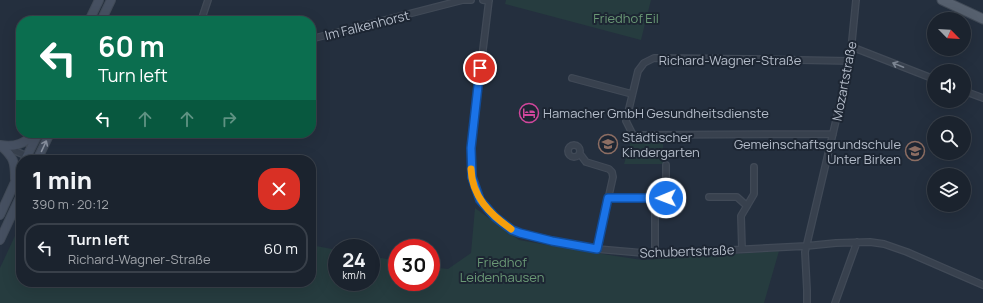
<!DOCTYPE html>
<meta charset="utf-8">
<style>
body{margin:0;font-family:Manrope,sans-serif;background:#242b36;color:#f1f3f6;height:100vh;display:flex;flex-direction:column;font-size:15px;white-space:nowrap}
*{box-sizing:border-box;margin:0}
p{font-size:13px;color:#a0a4aa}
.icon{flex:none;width:22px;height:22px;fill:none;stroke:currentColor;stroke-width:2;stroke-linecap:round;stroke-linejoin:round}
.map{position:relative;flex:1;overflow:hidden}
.side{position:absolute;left:16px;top:155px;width:300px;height:132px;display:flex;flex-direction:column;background:#1b232e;border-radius:16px;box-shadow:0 4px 16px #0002,0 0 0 1px #39404a}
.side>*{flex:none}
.hud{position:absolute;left:16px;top:16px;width:300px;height:122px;border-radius:16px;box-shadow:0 4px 16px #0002,0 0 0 1px #39404a;background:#0b6e4f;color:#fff;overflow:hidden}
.needle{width:26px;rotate:114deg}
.buttons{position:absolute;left:927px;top:12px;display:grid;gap:8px}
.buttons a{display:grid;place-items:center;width:44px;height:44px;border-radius:50%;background:#1b232e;box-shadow:0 4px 16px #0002,0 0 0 1px #39404a;font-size:20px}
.speed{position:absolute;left:328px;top:239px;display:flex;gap:8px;font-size:20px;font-weight:700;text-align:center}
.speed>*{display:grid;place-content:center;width:52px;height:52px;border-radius:50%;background:#1b232e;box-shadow:0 4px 16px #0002,0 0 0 1px #39404a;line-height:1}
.speed small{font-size:10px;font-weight:400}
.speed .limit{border:6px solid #d22;background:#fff;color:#111}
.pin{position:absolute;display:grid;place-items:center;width:34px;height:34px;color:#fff;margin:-17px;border:2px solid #fff;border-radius:50%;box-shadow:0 1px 4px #0007}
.me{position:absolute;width:44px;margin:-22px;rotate:269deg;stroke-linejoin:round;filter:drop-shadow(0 0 3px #0008)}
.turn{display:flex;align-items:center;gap:14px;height:84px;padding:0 16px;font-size:18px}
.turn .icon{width:52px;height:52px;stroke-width:2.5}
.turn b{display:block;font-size:28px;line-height:34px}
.lanes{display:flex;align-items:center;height:38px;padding:0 16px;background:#0003;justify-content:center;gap:20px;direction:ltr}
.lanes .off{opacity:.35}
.round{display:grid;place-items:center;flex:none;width:42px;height:42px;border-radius:16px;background:#242b36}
.summary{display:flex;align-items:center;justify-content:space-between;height:68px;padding:0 16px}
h1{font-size:24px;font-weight:800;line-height:30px}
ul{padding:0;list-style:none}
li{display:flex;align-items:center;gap:12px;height:50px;margin:0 8px 6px;padding:0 8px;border:2px solid #39404a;border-radius:16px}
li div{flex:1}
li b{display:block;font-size:15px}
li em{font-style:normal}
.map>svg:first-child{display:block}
.green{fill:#263c3f}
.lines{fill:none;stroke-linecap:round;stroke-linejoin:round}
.street-casing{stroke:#414a57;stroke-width:8}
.secondary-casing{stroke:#414a57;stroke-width:10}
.primary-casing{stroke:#414a57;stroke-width:11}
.street{stroke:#38414e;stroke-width:5.5}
.secondary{stroke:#465061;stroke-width:8}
.primary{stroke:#56606e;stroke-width:9}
.oneway{stroke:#7c8592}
.oneway2{stroke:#8e96a5}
.route-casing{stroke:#114b97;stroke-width:10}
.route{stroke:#1a73e8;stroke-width:7}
.slow{stroke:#f59e0b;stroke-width:7}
.labels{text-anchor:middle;stroke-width:4;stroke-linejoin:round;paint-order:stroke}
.park-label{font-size:13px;fill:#6b9a76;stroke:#1d2633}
.street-label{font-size:13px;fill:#b4bcc9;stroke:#1d2633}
.poi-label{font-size:13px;fill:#b4bcc9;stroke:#1d2633;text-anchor:start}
</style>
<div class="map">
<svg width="983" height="303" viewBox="0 0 983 303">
<rect width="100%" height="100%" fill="#242f3e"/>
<path class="green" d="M506,0H651L641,40L505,4Z
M663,137V164H624L632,138Z
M475,208L519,240L583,251L642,260L779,251L764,303H0V268L21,223V282H311V245L337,250V282H371V256L397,261V282H431V267L448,269L471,253Z"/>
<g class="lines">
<defs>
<path id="street" d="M483,0L489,1
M489,0L474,123L471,148L472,177L480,200L495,217L512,230L520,233L571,245L597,249L655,254L806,246L836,243L870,242L884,244L907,252L983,285
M201,21L208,0
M311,39L463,0H471
M852,47L934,79
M572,78L632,94
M964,91L983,98
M833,134L633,135L626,121L638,71L644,63L654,58L749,59L850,61
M568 151a6 6 0 1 1 12 0a6 6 0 1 1-12 0Z
M6,147L36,160
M580,154L586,162L609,169L612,172L613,177L597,249
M709,197H737L747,206
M608,198H655
M655,209H666V198
M742,249L741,216L754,194V167
M655,254V198H666V165
M807,303V290L805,252L850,61L856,0
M835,303L857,242"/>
<path id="secondary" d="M89,21L99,0
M101,21L111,0
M0,145C14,157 15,162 15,179
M0,145C15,148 25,143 36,133
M25,160L38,134
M37,160L50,133
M0,215L21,169
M0,240L21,195"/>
<path id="primary" d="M942,0L983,19"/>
</defs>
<use href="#street" class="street-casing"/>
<use href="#secondary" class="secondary-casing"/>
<use href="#primary" class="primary-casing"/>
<use href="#street" class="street"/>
<use href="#secondary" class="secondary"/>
<use href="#primary" class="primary"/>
</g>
<defs><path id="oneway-shaft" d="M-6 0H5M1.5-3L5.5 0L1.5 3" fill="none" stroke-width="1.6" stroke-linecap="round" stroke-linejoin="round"/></defs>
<use class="oneway" href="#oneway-shaft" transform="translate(898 65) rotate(-158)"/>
<use class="oneway2" href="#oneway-shaft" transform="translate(44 146) rotate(-65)"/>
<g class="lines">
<defs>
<path id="route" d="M480,68L471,148L472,177L480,200L495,217L512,230L520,233L552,241L597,249L608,198H666"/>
</defs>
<use href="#route" class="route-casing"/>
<use href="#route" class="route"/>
<path class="slow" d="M471,169C472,197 490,214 511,229"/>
</g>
<defs>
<symbol id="hotel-ring" viewBox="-11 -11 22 22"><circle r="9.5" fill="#1d2633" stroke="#d1479c" stroke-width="1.5"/><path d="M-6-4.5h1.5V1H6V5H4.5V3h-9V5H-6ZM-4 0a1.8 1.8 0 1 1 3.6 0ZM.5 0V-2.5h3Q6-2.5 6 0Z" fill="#d1479c"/></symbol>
<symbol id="school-ring" viewBox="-11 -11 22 22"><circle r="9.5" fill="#1d2633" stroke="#8d6e63" stroke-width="1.5"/><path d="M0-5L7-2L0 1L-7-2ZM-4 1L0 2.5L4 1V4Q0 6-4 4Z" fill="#8d6e63"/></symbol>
</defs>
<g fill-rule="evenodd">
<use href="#hotel-ring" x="518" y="102" width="22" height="22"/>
<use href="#school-ring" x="597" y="133" width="22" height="22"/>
<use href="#school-ring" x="904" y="140" width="22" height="22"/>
</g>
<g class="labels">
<g class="park-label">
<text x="626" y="23">Friedhof Eil</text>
<text x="502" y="267">Friedhof<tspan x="502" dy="15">Leidenhausen</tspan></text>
</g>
<g class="street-label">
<text transform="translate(367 25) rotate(-14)" y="5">Im Falkenhorst</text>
<text x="730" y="65">Richard-Wagner-Straße</text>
<text transform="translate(844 81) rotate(-79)" y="5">Mozartstraße</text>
<text transform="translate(687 251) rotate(-2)" y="5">Schubertstraße</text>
</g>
<g class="poi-label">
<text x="543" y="118">Hamacher GmbH Gesundheitsdienste</text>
<text x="622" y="142">Städtischer<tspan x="622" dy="15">Kindergarten</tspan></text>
<text x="901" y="149" text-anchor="end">Gemeinschaftsgrundschule<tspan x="901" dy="15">Unter Birken</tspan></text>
</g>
</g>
</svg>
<div class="buttons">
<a><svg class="needle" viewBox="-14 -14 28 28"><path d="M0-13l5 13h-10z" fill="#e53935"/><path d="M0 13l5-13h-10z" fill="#a0a4aa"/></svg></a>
<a><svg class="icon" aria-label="sound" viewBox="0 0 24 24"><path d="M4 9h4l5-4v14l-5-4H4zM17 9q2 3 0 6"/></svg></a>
<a><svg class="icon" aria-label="search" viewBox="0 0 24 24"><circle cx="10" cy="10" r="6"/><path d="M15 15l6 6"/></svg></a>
<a><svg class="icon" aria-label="layers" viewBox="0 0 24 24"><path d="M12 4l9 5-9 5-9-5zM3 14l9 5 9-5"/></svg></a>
</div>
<div class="speed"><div>24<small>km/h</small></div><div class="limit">30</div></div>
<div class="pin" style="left:480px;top:68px;background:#d93025"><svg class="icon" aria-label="arrive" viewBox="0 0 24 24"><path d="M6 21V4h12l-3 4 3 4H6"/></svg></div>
<svg class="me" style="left:666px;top:198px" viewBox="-20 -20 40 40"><circle r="17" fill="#1a73e8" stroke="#fff" stroke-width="3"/><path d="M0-11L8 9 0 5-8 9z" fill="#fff"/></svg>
<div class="hud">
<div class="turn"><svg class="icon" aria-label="left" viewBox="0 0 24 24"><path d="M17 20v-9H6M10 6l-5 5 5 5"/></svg><div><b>60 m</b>Turn left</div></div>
<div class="lanes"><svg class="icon" aria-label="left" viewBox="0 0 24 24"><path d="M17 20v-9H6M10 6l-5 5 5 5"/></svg><svg class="icon off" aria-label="ahead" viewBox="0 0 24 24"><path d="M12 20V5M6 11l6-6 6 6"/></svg><svg class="icon off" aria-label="ahead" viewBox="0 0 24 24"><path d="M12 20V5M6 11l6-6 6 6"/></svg><svg class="icon off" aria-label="right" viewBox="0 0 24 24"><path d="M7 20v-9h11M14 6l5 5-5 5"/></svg></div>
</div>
<section class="side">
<div class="summary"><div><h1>1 min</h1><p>390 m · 20:12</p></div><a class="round" style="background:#d93025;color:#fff"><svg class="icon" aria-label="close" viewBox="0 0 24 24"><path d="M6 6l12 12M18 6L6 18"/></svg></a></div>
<ul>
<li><svg class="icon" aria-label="left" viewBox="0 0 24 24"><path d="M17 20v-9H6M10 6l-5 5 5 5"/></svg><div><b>Turn left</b><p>Richard-Wagner-Straße</p></div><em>60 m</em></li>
</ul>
</section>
</div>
